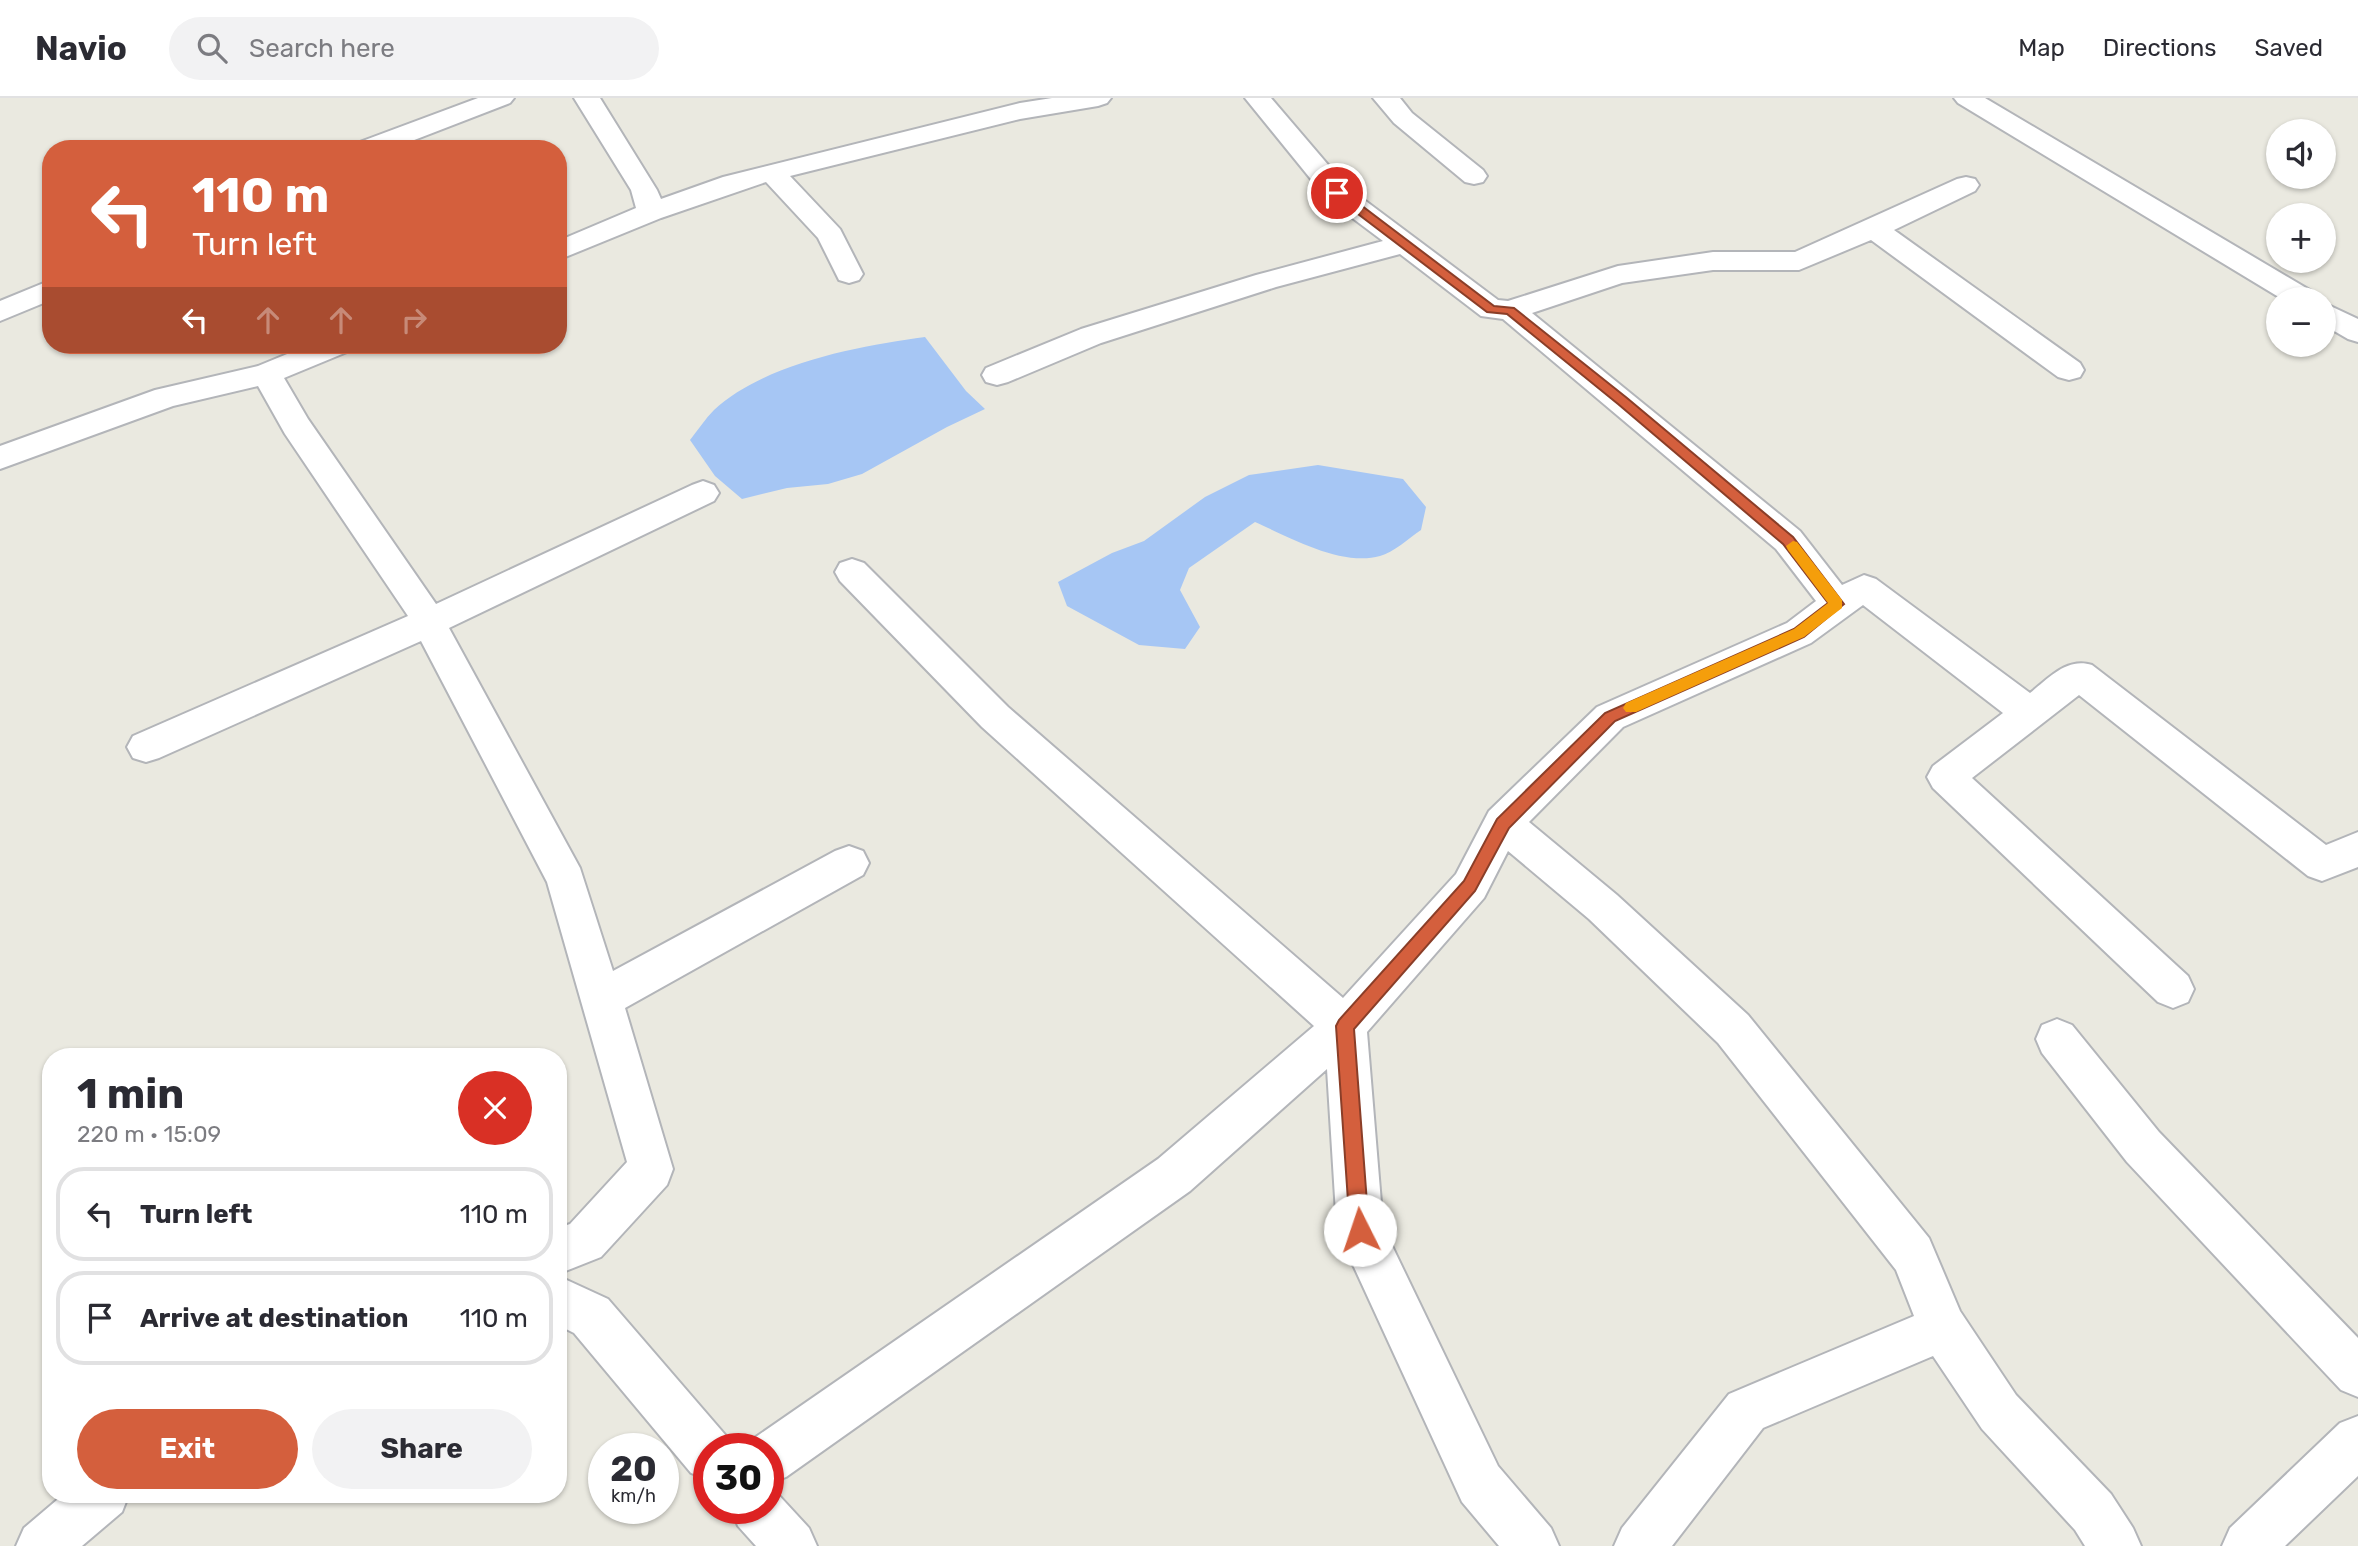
<!DOCTYPE html>
<meta charset="utf-8">
<style>
body{margin:0;font-family:Rubik,sans-serif;background:#f2f2f3;color:#2b2b33;height:100vh;display:flex;flex-direction:column;font-size:26px;white-space:nowrap}
*{box-sizing:border-box;margin:0}
p{font-size:23px;color:#7c7c81}
.icon{flex:none;width:38px;height:38px;fill:none;stroke:currentColor;stroke-width:2;stroke-linecap:round;stroke-linejoin:round}
.map{position:relative;flex:1;overflow:hidden}
.drawer{position:absolute;left:42px;top:950px;width:525px;height:455px;display:flex;flex-direction:column;background:#fff;border-radius:28px;box-shadow:0 2px 5px #0004}
.drawer>*{flex:none}
.banner{position:absolute;left:42px;top:42px;width:525px;height:214px;border-radius:28px;box-shadow:0 2px 5px #0004;background:#d45f3d;color:#fff;overflow:hidden}
.buttons{position:absolute;left:2266px;top:21px;display:grid;gap:14px}
.buttons a{display:grid;place-items:center;width:70px;height:70px;border-radius:50%;background:#fff;box-shadow:0 2px 5px #0004;font-size:35px}
.speed{position:absolute;left:588px;top:1335px;display:flex;gap:14px;font-size:35px;font-weight:700;text-align:center}
.speed>*{display:grid;place-content:center;width:91px;height:91px;border-radius:50%;background:#fff;box-shadow:0 2px 5px #0004;line-height:1}
.speed small{font-size:18px;font-weight:400}
.speed .limit{border:10px solid #d22;background:#fff;color:#111}
.pin{position:absolute;display:grid;place-items:center;width:60px;height:60px;color:#fff;margin:-30px;border:4px solid #fff;border-radius:50%;box-shadow:0 2px 7px #0007}
.me{position:absolute;width:77px;margin:-38px;rotate:356deg;stroke-linejoin:round;filter:drop-shadow(0 0 5px #0008)}
.turn{display:flex;align-items:center;gap:24px;height:147px;padding:0 35px;font-size:32px}
.turn .icon{width:91px;height:91px;stroke-width:2.5}
.turn b{display:block;font-size:49px;line-height:60px}
.lanes{display:flex;align-items:center;height:66px;padding:0 35px;background:#0003;justify-content:center;gap:35px;direction:ltr}
.lanes .off{opacity:.35}
.round{display:grid;place-items:center;flex:none;width:74px;height:74px;border-radius:37px;background:#f2f2f3}
.head{display:flex;align-items:center;justify-content:space-between;height:119px;padding:0 35px}
h1{font-size:42px;font-weight:700;line-height:52px}
.action{display:flex;gap:14px;margin-top:auto;padding:14px 35px}
.action a{flex:1;height:80px;border-radius:42px;background:#d45f3d;color:#fff;font-size:28px;font-weight:700;line-height:80px;text-align:center}
.action a+a{background:#f2f2f3;color:#2b2b33}
ul{padding:0;list-style:none}
li{display:flex;align-items:center;gap:21px;height:94px;margin:0 14px 10px;padding:0 21px;border:4px solid #e1e1e2;border-radius:28px}
li div{flex:1}
li b{display:block;font-size:26px}
li em{font-style:normal}
header{display:flex;align-items:center;gap:42px;box-sizing:border-box;height:98px;padding:0 35px;background:#fff;border-bottom:2px solid #e1e1e2}
header strong{font-size:33px}
nav{display:flex;gap:38px;margin-inline-start:auto;font-size:24px}
.search{width:490px;height:63px;background:#f2f2f3;display:flex;align-items:center;gap:18px;box-sizing:border-box;padding:0 24px;border-radius:38px;color:#7c7c81;font-size:26px}
.map>svg:first-child{display:block}
.water{fill:#a6c6f4}
.lines{fill:none;stroke-linecap:round;stroke-linejoin:round}
.street-casing{stroke:#b3b5b9;stroke-width:4}
.street{fill:#fff;fill-rule:evenodd}
.route{fill:#d45f3d;stroke:#8a3e28;stroke-width:2}
.slow{fill:#f59e0b}
</style>
<header>
<strong>Navio</strong>
<div class="search"><svg class="icon" aria-label="search" viewBox="0 0 24 24"><circle cx="10" cy="10" r="6"/><path d="M15 15l6 6"/></svg>Search here</div>
<nav><a>Map</a><a>Directions</a><a>Saved</a></nav>
</header>
<div class="map">
<svg width="2358" height="1448" viewBox="0 0 2358 1448">
<rect width="100%" height="100%" fill="#eae9e0"/>
<path class="water" d="M925,239L966,293L985,311L947,329L862,376L828,386L787,390L742,401L715,378L690,342C698,332 705,321 714,312C765,265 859,248 925,239Z
M1318,367L1403,381L1426,409L1421,432C1409,440 1393,455 1380,458C1342,469 1289,439 1255,424L1189,470L1180,492L1200,529L1185,551L1139,547L1067,508L1058,484L1112,455L1144,443L1205,399L1249,377Z"/>
<g class="lines">
<defs>
<path id="street" d="M478,0H514L510,5L391,51H353L357,45Z
M574,0H600L657,92L661,101L723,79L1020,5L1052,0H1111L1107,5L1098,8L1020,21L790,78L840,131L863,176L859,182L849,185L839,182L818,140L766,84L661,120L558,162V143L636,110L631,92Z
M1245,0H1271L1347,89L1498,202L1508,203L1618,168L1713,154H1795L1957,81L1966,79L1975,81L1979,87L1975,93L1894,132L2080,265L2084,272L2080,279L2069,282L2058,279L1871,142L1799,172H1713L1622,185L1532,215L1800,433L1842,487L1864,477L1876,481L2030,595C2049,580 2067,559 2092,567L2326,747L2358,734V769L2322,783L2308,778L2079,597L1972,680L2188,878L2194,891L2188,904L2173,910L2158,904L1933,690L1927,679L1933,668L2003,615L1863,507L1811,545L1623,629L1529,724L1617,797L1748,917L1929,1140L1960,1213L2016,1297L2111,1396L2133,1430L2141,1448H2085L2075,1432L1982,1331L1933,1258L1763,1330L1672,1448H1614L1622,1430L1729,1296L1914,1218L1896,1172L1718,945L1589,821L1508,753L1484,800L1367,934L1383,1129L1498,1368L1551,1430L1559,1448H1499L1462,1404L1337,1132L1327,971L1190,1093L786,1379L768,1386V1351H747L750,1343L1158,1061L1314,928L982,629L840,483L835,474L840,465L852,461L864,465L1008,609L1343,900L1456,776L1489,713L1597,609L1787,525L1816,503L1776,451L1503,221L1481,218L1400,156L1276,189L1101,245L1008,284L997,287L986,284L982,277L986,270L1081,231L1256,177L1383,143L1327,101Z
M1373,0H1400L1412,15L1483,72L1487,78L1483,84L1474,86L1465,84L1394,25Z
M1954,0H1985L2313,194L2317,201H2282L1958,5Z
M51,182V202L0,223V203Z
M2324,205L2358,221V244L2348,241L2324,227Z
M309,247H351L347,254L284,280L308,321L436,506L692,387L703,383L714,387L719,395L714,403L449,530L580,770L613,873L835,753L849,748L863,753L869,765L863,777L625,910L673,1071L667,1087L601,1159L558,1176V1130L570,1126L627,1064L547,784L421,543L159,660L146,664L133,660L127,649L133,638L408,518L285,336L258,288L173,308L0,371V348L155,292L258,268Z
M2057,921L2072,927L2159,1034L2358,1240V1299L2341,1292L2127,1064L2042,955L2036,941L2042,927Z
M558,1178L608,1201L727,1339L732,1351H709V1382L691,1375L574,1235L558,1227Z
M2358,1318V1378L2285,1448H2222L2230,1430L2340,1325Z
M768,1390L774,1392L809,1430L817,1448H756L738,1428L731,1410H768Z
M64,1396H129L122,1414L82,1448H16L24,1430Z"/>
</defs>
<use href="#street" class="street-casing"/>
<use href="#street" class="street"/>
</g>
<path class="route" d="M1333,92H1341L1494,208L1514,210L1627,300L1793,439L1844,506L1804,539L1615,623L1509,730L1475,793L1354,931L1369,1132L1366,1139L1360,1142L1353,1139L1350,1132L1336,928L1339,922L1464,783L1497,721L1605,615L1794,531L1828,505L1783,446L1618,306L1507,216L1487,214L1333,97Z"/>
<path class="slow" d="M1793,443L1797,444L1842,502V510L1804,539L1636,614H1626L1623,610L1626,605L1794,531L1828,505L1788,452L1786,448Z"/>
</svg>
<div class="buttons">
<a><svg class="icon" aria-label="sound" viewBox="0 0 24 24"><path d="M4 9h4l5-4v14l-5-4H4zM17 9q2 3 0 6"/></svg></a>
<a>+</a>
<a>−</a>
</div>
<div class="speed"><div>20<small>km/h</small></div><div class="limit">30</div></div>
<div class="pin" style="left:1337px;top:95px;background:#d93025"><svg class="icon" aria-label="arrive" viewBox="0 0 24 24"><path d="M6 21V4h12l-3 4 3 4H6"/></svg></div>
<svg class="me" style="left:1360px;top:1132px" viewBox="-20 -20 40 40"><circle r="19" fill="#fff"/><path d="M0-13L10 11 0 6-10 11z" fill="#d45f3d"/></svg>
<div class="banner">
<div class="turn"><svg class="icon" aria-label="left" viewBox="0 0 24 24"><path d="M17 20v-9H6M10 6l-5 5 5 5"/></svg><div><b>110 m</b>Turn left</div></div>
<div class="lanes"><svg class="icon" aria-label="left" viewBox="0 0 24 24"><path d="M17 20v-9H6M10 6l-5 5 5 5"/></svg><svg class="icon off" aria-label="ahead" viewBox="0 0 24 24"><path d="M12 20V5M6 11l6-6 6 6"/></svg><svg class="icon off" aria-label="ahead" viewBox="0 0 24 24"><path d="M12 20V5M6 11l6-6 6 6"/></svg><svg class="icon off" aria-label="right" viewBox="0 0 24 24"><path d="M7 20v-9h11M14 6l5 5-5 5"/></svg></div>
</div>
<section class="drawer">
<div class="head"><div><h1>1 min</h1><p>220 m · 15:09</p></div><a class="round" style="background:#d93025;color:#fff"><svg class="icon" aria-label="close" viewBox="0 0 24 24"><path d="M6 6l12 12M18 6L6 18"/></svg></a></div>
<ul>
<li><svg class="icon" aria-label="left" viewBox="0 0 24 24"><path d="M17 20v-9H6M10 6l-5 5 5 5"/></svg><div><b>Turn left</b></div><em>110 m</em></li>
<li><svg class="icon" aria-label="arrive" viewBox="0 0 24 24"><path d="M6 21V4h12l-3 4 3 4H6"/></svg><div><b>Arrive at destination</b></div><em>110 m</em></li>
</ul>
<div class="action"><a>Exit</a><a>Share</a></div>
</section>
</div>
